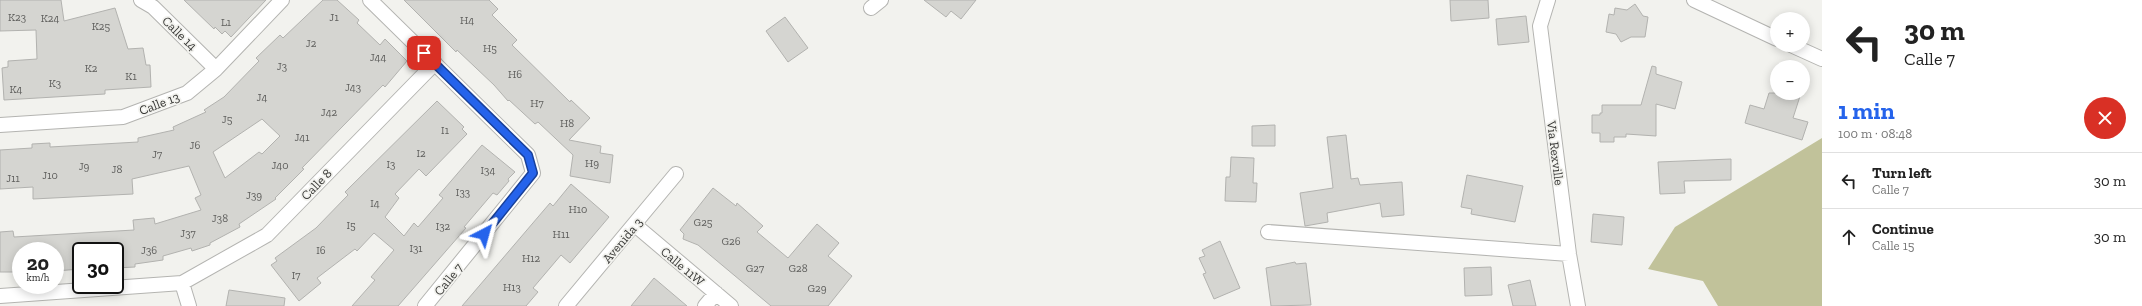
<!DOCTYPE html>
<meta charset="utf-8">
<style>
body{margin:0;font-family:"Zilla Slab",serif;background:#f2f2f2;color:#222;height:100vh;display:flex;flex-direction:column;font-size:15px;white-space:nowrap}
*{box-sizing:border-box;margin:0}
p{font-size:13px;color:#767676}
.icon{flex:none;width:22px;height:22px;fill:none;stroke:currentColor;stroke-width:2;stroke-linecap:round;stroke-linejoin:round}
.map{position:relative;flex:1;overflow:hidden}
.side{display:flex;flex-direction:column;background:#fff;width:320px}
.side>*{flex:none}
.guide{background:#fff;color:#222;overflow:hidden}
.controls{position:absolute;left:1770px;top:12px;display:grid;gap:8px}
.controls a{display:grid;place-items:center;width:40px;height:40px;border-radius:50%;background:#fff;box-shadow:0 2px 10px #0003;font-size:20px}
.speed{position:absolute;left:12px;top:242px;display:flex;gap:8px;font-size:20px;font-weight:700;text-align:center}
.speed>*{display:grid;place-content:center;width:52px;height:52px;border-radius:50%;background:#fff;box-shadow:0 2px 10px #0003;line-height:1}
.speed small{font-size:10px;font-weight:400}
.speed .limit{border:2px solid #111;border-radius:6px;background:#fff;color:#111}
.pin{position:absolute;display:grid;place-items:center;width:34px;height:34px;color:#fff;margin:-17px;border-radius:8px;box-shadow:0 2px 6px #0006}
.me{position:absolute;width:44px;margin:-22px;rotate:39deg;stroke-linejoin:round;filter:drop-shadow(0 0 3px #0008)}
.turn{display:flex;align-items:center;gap:14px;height:84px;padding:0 16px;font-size:18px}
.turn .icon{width:52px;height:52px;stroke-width:2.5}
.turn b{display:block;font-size:28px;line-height:34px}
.round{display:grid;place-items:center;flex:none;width:42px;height:42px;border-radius:21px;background:#f2f2f2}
.head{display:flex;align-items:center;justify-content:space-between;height:68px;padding:0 16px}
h1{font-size:24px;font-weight:700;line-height:30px;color:#2563eb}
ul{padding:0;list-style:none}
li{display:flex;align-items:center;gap:12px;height:56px;padding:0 16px;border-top:1px solid #e0e0e0}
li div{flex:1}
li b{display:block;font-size:15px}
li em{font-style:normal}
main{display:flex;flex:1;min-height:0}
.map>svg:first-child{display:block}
.forest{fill:#c1c29a}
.building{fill:#d5d5d1;stroke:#b2b2af;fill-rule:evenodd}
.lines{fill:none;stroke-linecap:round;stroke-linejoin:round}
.street-casing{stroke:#b4b4b1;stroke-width:16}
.street{stroke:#fff;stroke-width:14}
.route-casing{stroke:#184099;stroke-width:10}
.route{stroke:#2563eb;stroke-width:7}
.labels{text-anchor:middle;stroke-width:3.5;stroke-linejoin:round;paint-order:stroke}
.number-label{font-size:11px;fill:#5f5f5d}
.street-label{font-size:13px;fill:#383836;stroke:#f2f2ee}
</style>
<main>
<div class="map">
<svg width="1822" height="306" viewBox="0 0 1822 306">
<rect width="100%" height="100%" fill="#f2f2ee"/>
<path class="forest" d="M1822,138V306H1718L1703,281L1648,269L1675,227Z"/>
<path class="building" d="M0,0H61L64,21L115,8L128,49L143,48L146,65H150L151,87L105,90V94L4,100L2,68L8,67V61L37,59L36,30L0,31Z
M184,0H266L231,37L225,31L222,34L215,27L214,29Z
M323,0H337L359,20L357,23L380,45L385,39L407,61L385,87L383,85L302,168L304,169L275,198L276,199L239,224L240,227L210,243V245L192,251L191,248L163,256V260L135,264V267L115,268V251H81V269L55,271V251H21V272H0V232L13,231L14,237L134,230L133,220L154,218L155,224L201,210L195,198L201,195L189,166L132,179L133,194L33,199V187L0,189V150L32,148V144L50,143V147L138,142V138L174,130L173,127L206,112L204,110L224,97L259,61L256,58L280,35L283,38ZM262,119L280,136L262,154L259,152L225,178L213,152Z
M404,0H489L498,9L492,15L517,40L512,45L570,102L571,100L590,118L569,140L601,146L600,153L613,155L610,183L570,176L573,155L538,122L535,124L509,100L508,101L494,85L457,50L456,52Z
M924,0H976L961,19L951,11L946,17Z
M1450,0H1488L1489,18L1451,21Z
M1635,4L1643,16L1648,17L1645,37H1631L1621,42L1616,34L1606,32L1609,14L1614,15L1615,8L1627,10Z
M1526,16L1529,42L1498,45L1496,19Z
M785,17L808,48L788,62L766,31Z
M1652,66L1656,67V74L1682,82L1675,109L1656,104V136L1626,134V137H1614V142H1600V133H1592V115H1600V113H1602V105H1641Z
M1769,93H1801L1793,118L1808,122L1802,140L1745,123L1750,105L1764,109Z
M437,101L464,127L462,129L467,134L426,176L419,169L395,194L399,198L385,217L404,236L414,223L418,227L443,198L439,195L482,145L515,172L508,179L509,181L497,195L493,193L464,227L466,228L398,306H352L375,280L371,277L394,250L374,233L357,251L355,249L317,278L321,283L299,301L271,265L277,261L275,258L316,228L348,195L345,192Z
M1275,125V146H1252V126Z
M1346,135L1351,179L1358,178L1360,185L1402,182L1404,215L1382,217L1380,203L1327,213L1328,222L1305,226L1300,193L1333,188L1327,137Z
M1231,157L1254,158L1253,183H1257L1256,202L1225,201L1226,177H1230Z
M1731,159V180L1684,181L1685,193L1660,194L1658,162Z
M1467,175L1523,186L1515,222L1471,214L1472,209L1461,207Z
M571,184L609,217L570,263L561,255L533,288L538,292L526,306H462L550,203L553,206Z
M713,188L736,206L737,203L763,226L757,232L788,258L817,224L839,243L828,256L852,276L828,306H771L698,245L683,239L684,234L680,230Z
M1593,214L1624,217L1622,245L1591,242Z
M1220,241L1240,288L1214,299L1203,274L1206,273L1199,258L1205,256L1202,250Z
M1295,262L1296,264L1306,263L1311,305L1271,306L1266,268Z
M1491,267L1492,295L1465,296L1464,268Z
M654,278L687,306H631Z
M1530,280L1536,306H1513L1508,285Z
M229,290L285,298L284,306H226Z"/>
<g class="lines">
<defs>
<path id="street" d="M141,0L153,7L216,69
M370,0L528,155L533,173L425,306
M1548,0L1540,26L1569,254L1578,306
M1694,0L1777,39
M871,8L881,0
M1791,45L1822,59
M0,125L123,117L187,93L216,69L282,0
M635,225L731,306
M1268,232L1569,254
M182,283L189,306
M0,296L182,283L267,235L435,63
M566,306L676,174
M705,306L716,293"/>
</defs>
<use href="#street" class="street-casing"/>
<use href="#street" class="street"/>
</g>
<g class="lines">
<defs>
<path id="route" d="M424,53L528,155L533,173L484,234"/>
</defs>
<use href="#route" class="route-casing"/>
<use href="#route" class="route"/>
</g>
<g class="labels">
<g class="number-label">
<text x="17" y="21">K23</text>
<text x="334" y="21">J1</text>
<text x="50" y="22">K24</text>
<text x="467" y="24">H4</text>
<text x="226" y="26">L1</text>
<text x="101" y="30">K25</text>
<text x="311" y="47">J2</text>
<text x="490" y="52">H5</text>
<text x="378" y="61">J44</text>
<text x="282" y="70">J3</text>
<text x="91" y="72">K2</text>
<text x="515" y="78">H6</text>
<text x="131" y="80">K1</text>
<text x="55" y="87">K3</text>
<text x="353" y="91">J43</text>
<text x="16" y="93">K4</text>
<text x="262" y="101">J4</text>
<text x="537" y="107">H7</text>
<text x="329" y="116">J42</text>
<text x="227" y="123">J5</text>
<text x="567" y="127">H8</text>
<text x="445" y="134">I1</text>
<text x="302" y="141">J41</text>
<text x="195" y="149">J6</text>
<text x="421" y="157">I2</text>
<text x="157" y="158">J7</text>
<text x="592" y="167">H9</text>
<text x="391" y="168">I3</text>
<text x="280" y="169">J40</text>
<text x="84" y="170">J9</text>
<text x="117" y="173">J8</text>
<text x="488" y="174">I34</text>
<text x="50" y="179">J10</text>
<text x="13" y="182">J11</text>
<text x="463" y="196">I33</text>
<text x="254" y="199">J39</text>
<text x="375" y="207">I4</text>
<text x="578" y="213">H10</text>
<text x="220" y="222">J38</text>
<text x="703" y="226">G25</text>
<text x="351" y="229">I5</text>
<text x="443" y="230">I32</text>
<text x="188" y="237">J37</text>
<text x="561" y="238">H11</text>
<text x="731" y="245">G26</text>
<text x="416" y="252">I31</text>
<text x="149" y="254">J36</text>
<text x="321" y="254">I6</text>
<text x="531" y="262">H12</text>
<text x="755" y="272">G27</text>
<text x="798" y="272">G28</text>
<text x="296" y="279">I7</text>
<text x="512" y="291">H13</text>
<text x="817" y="292">G29</text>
</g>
<g class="street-label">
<text transform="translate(180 33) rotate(44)" y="5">Calle 14</text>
<text transform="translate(159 103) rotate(-21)" y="5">Calle 13</text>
<text transform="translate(1556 153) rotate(83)" y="5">Vía Rexville</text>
<text transform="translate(316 184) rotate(-46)" y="5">Calle 8</text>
<text transform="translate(622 240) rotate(-50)" y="5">Avenida 3</text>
<text transform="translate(683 266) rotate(40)" y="5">Calle 11W</text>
<text transform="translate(448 279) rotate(-51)" y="5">Calle 7</text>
</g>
</g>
</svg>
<div class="controls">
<a>+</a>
<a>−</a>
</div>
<div class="speed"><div>20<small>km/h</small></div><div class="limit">30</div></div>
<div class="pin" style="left:424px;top:53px;background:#d93025"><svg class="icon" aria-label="arrive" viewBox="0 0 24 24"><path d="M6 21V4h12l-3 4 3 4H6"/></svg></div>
<svg class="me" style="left:484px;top:234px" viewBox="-20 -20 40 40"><path d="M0-17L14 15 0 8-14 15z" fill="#2563eb" stroke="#fff" stroke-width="4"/></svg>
</div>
<section class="side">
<div class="guide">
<div class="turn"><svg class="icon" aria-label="left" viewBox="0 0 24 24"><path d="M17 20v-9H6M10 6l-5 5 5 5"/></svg><div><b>30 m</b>Calle 7</div></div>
</div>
<div class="head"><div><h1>1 min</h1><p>100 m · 08:48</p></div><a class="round" style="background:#d93025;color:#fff"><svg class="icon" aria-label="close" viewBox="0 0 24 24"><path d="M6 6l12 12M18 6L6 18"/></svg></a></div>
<ul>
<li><svg class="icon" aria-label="left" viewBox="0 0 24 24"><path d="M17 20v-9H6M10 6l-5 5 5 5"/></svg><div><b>Turn left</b><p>Calle 7</p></div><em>30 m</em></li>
<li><svg class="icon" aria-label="ahead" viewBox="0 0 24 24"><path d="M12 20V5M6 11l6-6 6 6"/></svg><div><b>Continue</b><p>Calle 15</p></div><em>30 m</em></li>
</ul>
</section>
</main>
